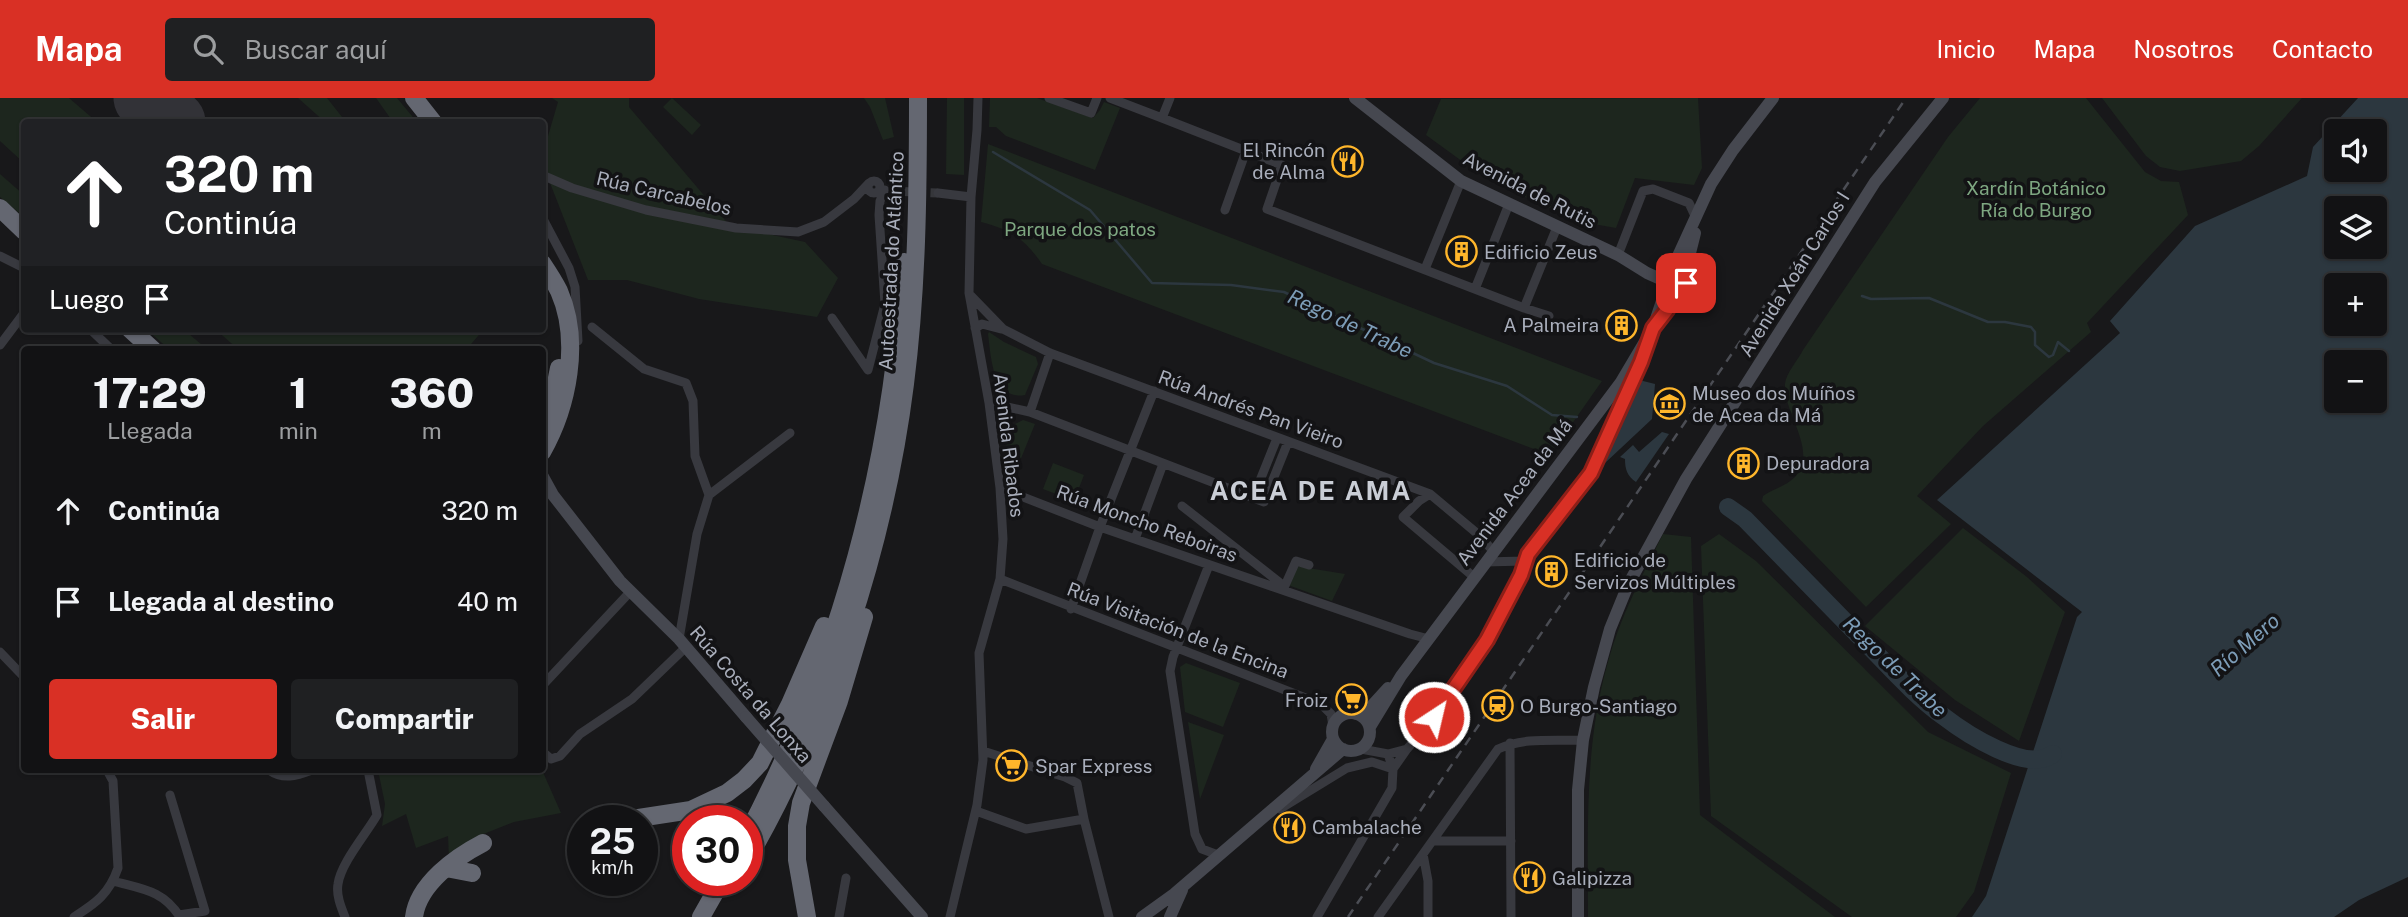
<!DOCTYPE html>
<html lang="es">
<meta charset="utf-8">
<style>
body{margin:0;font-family:"Public Sans",sans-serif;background:#1f2022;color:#f1f3f6;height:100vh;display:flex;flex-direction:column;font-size:26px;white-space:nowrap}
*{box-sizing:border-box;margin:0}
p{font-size:23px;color:#9c9ea0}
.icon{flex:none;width:38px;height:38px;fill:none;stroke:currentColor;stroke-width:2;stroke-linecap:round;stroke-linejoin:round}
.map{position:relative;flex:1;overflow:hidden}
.side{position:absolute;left:21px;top:248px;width:525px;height:427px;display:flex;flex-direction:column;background:#121214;border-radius:7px;box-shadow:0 2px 5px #0004,0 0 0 2px #313234}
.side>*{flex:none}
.banner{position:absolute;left:21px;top:21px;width:525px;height:214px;border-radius:7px;box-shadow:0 2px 5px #0004,0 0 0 2px #313234;background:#202124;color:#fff;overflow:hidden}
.controls{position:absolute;left:2324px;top:21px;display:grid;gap:14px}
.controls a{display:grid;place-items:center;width:63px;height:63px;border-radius:7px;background:#121214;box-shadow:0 2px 5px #0004,0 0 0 2px #313234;font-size:35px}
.speed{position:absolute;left:567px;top:707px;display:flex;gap:14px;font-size:35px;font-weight:700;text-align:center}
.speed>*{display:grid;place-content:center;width:91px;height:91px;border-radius:50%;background:#121214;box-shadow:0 2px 5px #0004,0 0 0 2px #313234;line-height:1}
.speed small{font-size:18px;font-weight:400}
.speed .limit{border:10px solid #d22;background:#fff;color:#111}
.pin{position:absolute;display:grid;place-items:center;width:60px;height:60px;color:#fff;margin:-30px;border-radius:14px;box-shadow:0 4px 10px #0006}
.me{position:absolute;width:77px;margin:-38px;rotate:35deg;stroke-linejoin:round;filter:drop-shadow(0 0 5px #0008)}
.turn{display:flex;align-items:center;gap:24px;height:147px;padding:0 28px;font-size:32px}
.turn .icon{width:91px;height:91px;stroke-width:2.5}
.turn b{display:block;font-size:49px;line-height:60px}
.then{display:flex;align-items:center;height:66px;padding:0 28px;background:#0003;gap:14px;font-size:26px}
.eta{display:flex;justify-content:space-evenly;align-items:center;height:119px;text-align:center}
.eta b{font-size:42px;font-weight:800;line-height:49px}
.action{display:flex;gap:14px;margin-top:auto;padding:14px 28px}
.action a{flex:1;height:80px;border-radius:7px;background:#d93025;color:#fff;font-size:28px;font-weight:800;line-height:80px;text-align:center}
.action a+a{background:#1f2022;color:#f1f3f6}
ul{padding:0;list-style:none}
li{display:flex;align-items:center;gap:21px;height:91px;padding:0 28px}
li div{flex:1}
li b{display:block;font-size:26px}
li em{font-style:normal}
header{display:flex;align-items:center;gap:42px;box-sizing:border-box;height:98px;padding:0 35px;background:#d93025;color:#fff}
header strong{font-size:33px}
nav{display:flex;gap:38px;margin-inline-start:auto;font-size:24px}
.search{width:490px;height:63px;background:#1f2022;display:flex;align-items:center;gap:18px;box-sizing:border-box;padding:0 24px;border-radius:7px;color:#9c9ea0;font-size:26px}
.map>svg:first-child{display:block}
.green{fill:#1d261e}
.water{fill:#2c373f;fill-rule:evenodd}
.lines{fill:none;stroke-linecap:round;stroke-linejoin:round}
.stream{stroke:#2c373f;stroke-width:2.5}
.river{stroke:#2c373f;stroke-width:18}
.taxiway{stroke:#323237;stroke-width:24}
.runway{stroke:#323237;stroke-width:63}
.street-tunnel{stroke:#35363a;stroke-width:9;stroke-dasharray:9 4.5;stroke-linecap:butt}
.street{stroke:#38393f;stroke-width:9}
.secondary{stroke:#464850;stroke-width:12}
.highway{stroke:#646771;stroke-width:18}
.rail{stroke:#4b4d54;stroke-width:2.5;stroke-dasharray:9 7;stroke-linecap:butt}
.secondary-bridge{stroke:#464850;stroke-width:12}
.route-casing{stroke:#8d1f18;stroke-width:18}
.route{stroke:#d93025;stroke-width:12}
.labels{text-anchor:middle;stroke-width:7;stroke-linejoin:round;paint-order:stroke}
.poi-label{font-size:19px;fill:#a9aebb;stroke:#131315;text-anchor:start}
.park-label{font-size:19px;fill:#7ea781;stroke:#131315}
.street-label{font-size:19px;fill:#a9aebb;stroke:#131315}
.water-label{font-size:21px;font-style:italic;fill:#7d9db8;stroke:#131315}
.district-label{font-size:26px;font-weight:bold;letter-spacing:2px;fill:#caced6;stroke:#131315}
</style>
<header>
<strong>Mapa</strong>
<div class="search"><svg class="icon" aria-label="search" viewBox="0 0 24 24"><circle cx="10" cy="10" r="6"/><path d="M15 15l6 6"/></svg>Buscar aquí</div>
<nav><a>Inicio</a><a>Mapa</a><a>Nosotros</a><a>Contacto</a></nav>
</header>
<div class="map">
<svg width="2408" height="819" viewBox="0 0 2408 819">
<rect width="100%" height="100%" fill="#18181a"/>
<path class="green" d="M0,0H69L97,24H24V65L0,43Z
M298,0H327L346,24H325Z
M376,0H397L417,24H393Z
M552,0H629V9L730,128L805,144L838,180L817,219L699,201L627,182H588L543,67V55L558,4Z
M672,0L701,27L692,37L663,9Z
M864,0H885L894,39L883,42L870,9Z
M947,0H964V77L946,76Z
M990,0H1037L1093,20L1100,12L1104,4L1120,10L1095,72L1006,38L996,29H989Z
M1698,0L1702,70L1694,87L1635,80L1616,130L1582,124L1529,101L1470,69L1426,37L1441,1Z
M1980,0H2086L2145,74L2161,83L2179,84L2188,117L2087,225L2091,234L1983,328L1917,398L1951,426L1866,509L1762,403L1763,398C1774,390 1785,389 1795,379C1819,353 1783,315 1785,286C1786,275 1798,262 1803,252L1948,39Z
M2102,0H2302L2259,48L2241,63L2180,73L2160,69L2146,58Z
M988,46L1602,283L1550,357L1042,166C1024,140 1011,132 981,124Z
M0,76L24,97V119L0,99Z
M146,231H183L208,252H170Z
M215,231H484L466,252H239Z
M989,234L1004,244L1036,259L1038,266L1025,297C992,303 991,258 988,236Z
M1023,322L1035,326L1013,380L1010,379L1005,337L1013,327Z
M1053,365L1084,377L1074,403L1043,391Z
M1963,430L2027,479L2065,514L2019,643L1955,602L1865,528Z
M1663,436L1691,439L1700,717L1835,819H1588C1588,733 1584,647 1608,564C1620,519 1642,478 1663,436Z
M1719,436L1756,463L1928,634L2011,675L1974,794L1956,819H1852L1711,718L1701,448Z
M1296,468L1345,476L1332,503L1288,487Z
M1186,565L1240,585L1223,629L1185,614L1180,569Z
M1188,624L1224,637L1200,701Z
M378,672H542L561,715L514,724L476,739L449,761L448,738L416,750L406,716L382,728L385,706Z"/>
<path class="water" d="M2358,0H2408V779L2359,802L2334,819H1972L1986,798L2077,519L2082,514L1937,402L2120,235L2110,223L2195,128L2307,78L2313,49ZM2336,33H2375V72H2336ZM2336,110H2375V149H2336ZM2336,187H2375V226H2336ZM2336,264H2375V303H2336Z
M1639,282L1655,286L1652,321L1605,365Z
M1662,334L1669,336L1636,384C1627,378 1625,371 1625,361L1620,359L1633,347L1639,354Z"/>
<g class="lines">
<path class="stream" d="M993,54L1090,112L1152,185L1231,187L1284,194L1434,265L1507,288L1552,317L1577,319
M1862,198L1871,201L1929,200L1988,224H2005L2031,229L2035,234V247L2049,259L2053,257L2058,244L2069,253"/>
<path class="river" d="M1728,409L1745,421C1785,462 1825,503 1865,544C1890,569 1914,597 1943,618C1965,635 2027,676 2053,656"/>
<path class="taxiway" d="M171,22L174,24"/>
<path class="runway" d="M145,0L174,24"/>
<path class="street-tunnel" d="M890,93L938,95"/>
<path class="street" d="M1049,0L1091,15L1097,0
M1110,0L1162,20L1170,0
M1162,20L1282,67L1267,111L1524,210L1557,129
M542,77L572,90L646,112L736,130L798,134L824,124L854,101L869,85
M868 89a6 6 0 1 1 12 0a6 6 0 1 1-12 0Z
M938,95L971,99
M1225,112L1246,53
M542,119L569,170L575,189L578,243
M1618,157L1643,93L1653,91L1689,105L1696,120
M0,158L24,170
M1425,171L1461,83
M1475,191L1509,106
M971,198L1003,231L1050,255L1430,396L1479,437L1494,454
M1524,210L1549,218
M832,220L868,272L885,206L879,117L880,103L885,92
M592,229L644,271L686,285L693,303L695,358L709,397L697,436L679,541
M975,230L982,226L1001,231
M90,231L112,252
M0,247L24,215
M989,305L1030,314L1264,404L1288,344
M1030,314L1050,255
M1000,390L1100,429L1410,536L1429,541
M1430,396L1419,403L1403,419L1474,479
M709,397L790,335
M1253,400L1277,340
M1182,408L1279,484L1283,492
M1135,441L1163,366
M1485,464L1524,463
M1209,467L1173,559L1170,573L1195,736L1202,751L1218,757
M1000,481L1321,606L1331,616L1333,628
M1283,492L1296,463L1309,467
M1071,511L1100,429L1154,293
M0,554L24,579
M542,588L630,494
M1510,645L1511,819
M1361,651L1388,656L1407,651
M542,653L551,661L560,658L580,636L632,601L686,549
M983,653L1065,679L1077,685L1084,721L1109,819
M1393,671L1407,651L1435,619L1487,542L1521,477L1528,456L1592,375L1646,249
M269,672C283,682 296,678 312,672
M170,697L205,813L179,817
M1280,711L1347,670L1372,664L1393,671
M976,713L1026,731L1084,721
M1433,743H1511
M1423,756L1428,783V819
M113,783C142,791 163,792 180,819
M74,819C96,805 109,796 118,770L113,683L107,672
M345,819C341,809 336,797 338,786C341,765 366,736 377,717L368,672
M839,819L846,780
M950,819L977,707L983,662L979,555L1000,481L1003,441L1000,390L989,305L969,195L971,99L977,32L978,0
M1317,819L1392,690L1393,671L1388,656
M1378,819L1498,651C1524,639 1555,643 1583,642"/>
<path class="secondary" d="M1355,0L1461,83L1618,157L1647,175L1665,183
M1664 180a11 11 0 1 1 22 0a11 11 0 1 1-22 0Z
M1673,169L1711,86L1733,52L1773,0
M1685,175L1695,135
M1659,222L1678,191
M542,377L553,397L620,483L679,541L746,619
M1332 634a19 19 0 1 1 38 0a19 19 0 1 1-38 0Z
M1356,616L1367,613L1388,590
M1370,629L1401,578L1621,284L1653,230L1667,188
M1316,671L1333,641
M824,708L922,819
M1142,819L1174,796L1343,651
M1170,819L1182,792
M1578,819V692L1583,642L1594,589L1610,531L1628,487L1686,381L1875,84L1943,0"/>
<path class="highway" d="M414,0L433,24
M0,110L24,133
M542,165C548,174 554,183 559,193C581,243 568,308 542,354
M130,231L153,252
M542,317L556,285L559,270
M619,723L691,712L727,695L744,682L760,665L766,653L790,606L824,528
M747,737C840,560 893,364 904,164
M747,762C828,622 885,446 905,286C917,191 918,96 918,0
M446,770L472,775
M414,819C418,786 456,759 483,745
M701,819L722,782
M807,819L797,762V728L801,705L839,603L864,519"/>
<path class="rail" d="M1348,819L1906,0"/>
<path class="secondary-bridge" d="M746,619L824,708"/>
</g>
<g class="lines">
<defs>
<path id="route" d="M1434,619L1487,542L1521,477L1528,456L1591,375L1641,264L1653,230L1667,212L1678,191L1686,185"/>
</defs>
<use href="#route" class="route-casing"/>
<use href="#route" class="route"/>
</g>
<defs>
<symbol id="restaurant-ring" viewBox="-11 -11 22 22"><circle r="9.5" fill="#131315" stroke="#ffb62b" stroke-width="1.5"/><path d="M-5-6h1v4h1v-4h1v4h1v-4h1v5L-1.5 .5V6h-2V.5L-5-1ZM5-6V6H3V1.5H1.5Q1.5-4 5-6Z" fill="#ffb62b"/></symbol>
<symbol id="building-ring" viewBox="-11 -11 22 22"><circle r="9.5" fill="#131315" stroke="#ffb62b" stroke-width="1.5"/><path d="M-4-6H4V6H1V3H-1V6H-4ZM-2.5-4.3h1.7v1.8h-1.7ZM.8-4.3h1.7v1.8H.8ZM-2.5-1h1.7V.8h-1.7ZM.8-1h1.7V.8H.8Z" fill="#ffb62b"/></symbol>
<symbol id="museum-ring" viewBox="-11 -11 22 22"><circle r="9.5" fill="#131315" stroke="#ffb62b" stroke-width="1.5"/><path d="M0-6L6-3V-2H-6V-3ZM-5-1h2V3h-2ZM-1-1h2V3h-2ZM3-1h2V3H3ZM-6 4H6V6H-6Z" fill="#ffb62b"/></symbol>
<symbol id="supermarket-ring" viewBox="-11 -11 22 22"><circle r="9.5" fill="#131315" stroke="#ffb62b" stroke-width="1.5"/><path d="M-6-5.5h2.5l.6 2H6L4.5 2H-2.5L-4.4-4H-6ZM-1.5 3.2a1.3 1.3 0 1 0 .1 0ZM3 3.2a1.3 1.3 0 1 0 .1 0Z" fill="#ffb62b"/></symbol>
<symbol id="station-ring" viewBox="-11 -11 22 22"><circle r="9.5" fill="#131315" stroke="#ffb62b" stroke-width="1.5"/><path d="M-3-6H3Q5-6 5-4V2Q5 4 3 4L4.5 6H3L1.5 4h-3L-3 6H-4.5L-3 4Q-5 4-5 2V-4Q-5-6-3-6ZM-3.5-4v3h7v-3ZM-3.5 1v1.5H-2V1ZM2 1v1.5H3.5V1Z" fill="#ffb62b"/></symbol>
</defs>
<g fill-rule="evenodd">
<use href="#restaurant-ring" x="1330" y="46" width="35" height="35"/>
<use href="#building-ring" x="1444" y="136" width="35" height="35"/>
<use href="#building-ring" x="1604" y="210" width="35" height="35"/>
<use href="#museum-ring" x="1652" y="288" width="35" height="35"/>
<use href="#building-ring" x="1726" y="348" width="35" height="35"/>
<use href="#building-ring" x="1534" y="456" width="35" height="35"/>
<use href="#supermarket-ring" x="1334" y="584" width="35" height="35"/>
<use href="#station-ring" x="1480" y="590" width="35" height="35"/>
<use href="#supermarket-ring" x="994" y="650" width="35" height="35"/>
<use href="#restaurant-ring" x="1272" y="712" width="35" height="35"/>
<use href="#restaurant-ring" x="1512" y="762" width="35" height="35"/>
</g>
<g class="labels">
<g class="poi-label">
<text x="1325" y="59" text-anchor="end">El Rincón<tspan x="1325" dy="22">de Alma</tspan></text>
<text x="1484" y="161">Edificio Zeus</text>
<text x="1599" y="234" text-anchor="end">A Palmeira</text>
<text x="1692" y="302">Museo dos Muíños<tspan x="1692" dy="22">de Acea da Má</tspan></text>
<text x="1766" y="372">Depuradora</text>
<text x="1574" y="469">Edificio de<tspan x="1574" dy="22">Servizos Múltiples</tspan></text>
<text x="1328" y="609" text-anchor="end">Froiz</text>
<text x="1520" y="615">O Burgo-Santiago</text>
<text x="1035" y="675">Spar Express</text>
<text x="1312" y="736">Cambalache</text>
<text x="1552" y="787">Galipizza</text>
</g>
<g class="park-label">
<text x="2036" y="97">Xardín Botánico<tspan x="2036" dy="22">Ría do Burgo</tspan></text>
<text x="1080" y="138">Parque dos patos</text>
</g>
<g class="street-label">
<text transform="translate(1530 92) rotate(27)" y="7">Avenida de Rutis</text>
<text transform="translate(664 95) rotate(13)" y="7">Rúa Carcabelos</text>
<text transform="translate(891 163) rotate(-87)" y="7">Autoestrada do Atlántico</text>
<text transform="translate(1794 176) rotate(-58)" y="7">Avenida Xoán Carlos I</text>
<text transform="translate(1251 311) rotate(20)" y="7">Rúa Andrés Pan Vieiro</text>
<text transform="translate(1009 347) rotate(83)" y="7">Avenida Ribados</text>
<text transform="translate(1514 394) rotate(-53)" y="7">Avenida Acea da Má</text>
<text transform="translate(1147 425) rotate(20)" y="7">Rúa Moncho Reboiras</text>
<text transform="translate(1178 532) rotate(21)" y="7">Rúa Visitación de la Encina</text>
<text transform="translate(751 596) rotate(49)" y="7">Rúa Costa da Lonxa</text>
</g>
<g class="water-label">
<text transform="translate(1350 226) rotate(25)" y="7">Rego de Trabe</text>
<text transform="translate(2245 547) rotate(-41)" y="7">Río Mero</text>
<text transform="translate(1895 569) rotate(44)" y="7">Rego de Trabe</text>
</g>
<g class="district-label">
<text x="1311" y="402">ACEA DE AMA</text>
</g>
</g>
</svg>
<div class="controls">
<a><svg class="icon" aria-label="sound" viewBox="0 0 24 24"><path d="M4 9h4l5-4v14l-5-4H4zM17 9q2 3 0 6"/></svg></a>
<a><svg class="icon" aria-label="layers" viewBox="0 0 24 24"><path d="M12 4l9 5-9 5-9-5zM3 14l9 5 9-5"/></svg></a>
<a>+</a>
<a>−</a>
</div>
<div class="speed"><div>25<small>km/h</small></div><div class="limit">30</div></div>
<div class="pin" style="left:1686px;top:185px;background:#d93025"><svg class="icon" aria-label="arrive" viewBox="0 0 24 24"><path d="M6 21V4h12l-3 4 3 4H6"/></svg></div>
<svg class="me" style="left:1434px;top:619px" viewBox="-20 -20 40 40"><circle r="17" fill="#d93025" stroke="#fff" stroke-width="3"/><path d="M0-11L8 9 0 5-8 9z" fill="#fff"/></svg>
<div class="banner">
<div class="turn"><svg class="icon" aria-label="ahead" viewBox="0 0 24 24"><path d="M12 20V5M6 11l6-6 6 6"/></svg><div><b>320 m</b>Continúa</div></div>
<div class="then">Luego<svg class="icon" aria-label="arrive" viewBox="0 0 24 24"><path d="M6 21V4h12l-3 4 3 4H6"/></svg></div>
</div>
<section class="side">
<div class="eta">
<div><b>17:29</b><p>Llegada</p></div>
<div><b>1</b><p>min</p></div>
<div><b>360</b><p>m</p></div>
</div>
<ul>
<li><svg class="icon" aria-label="ahead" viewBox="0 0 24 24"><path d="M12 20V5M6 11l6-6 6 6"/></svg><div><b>Continúa</b></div><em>320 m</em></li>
<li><svg class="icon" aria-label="arrive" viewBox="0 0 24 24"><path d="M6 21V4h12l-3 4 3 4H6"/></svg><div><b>Llegada al destino</b></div><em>40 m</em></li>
</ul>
<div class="action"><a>Salir</a><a>Compartir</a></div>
</section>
</div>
